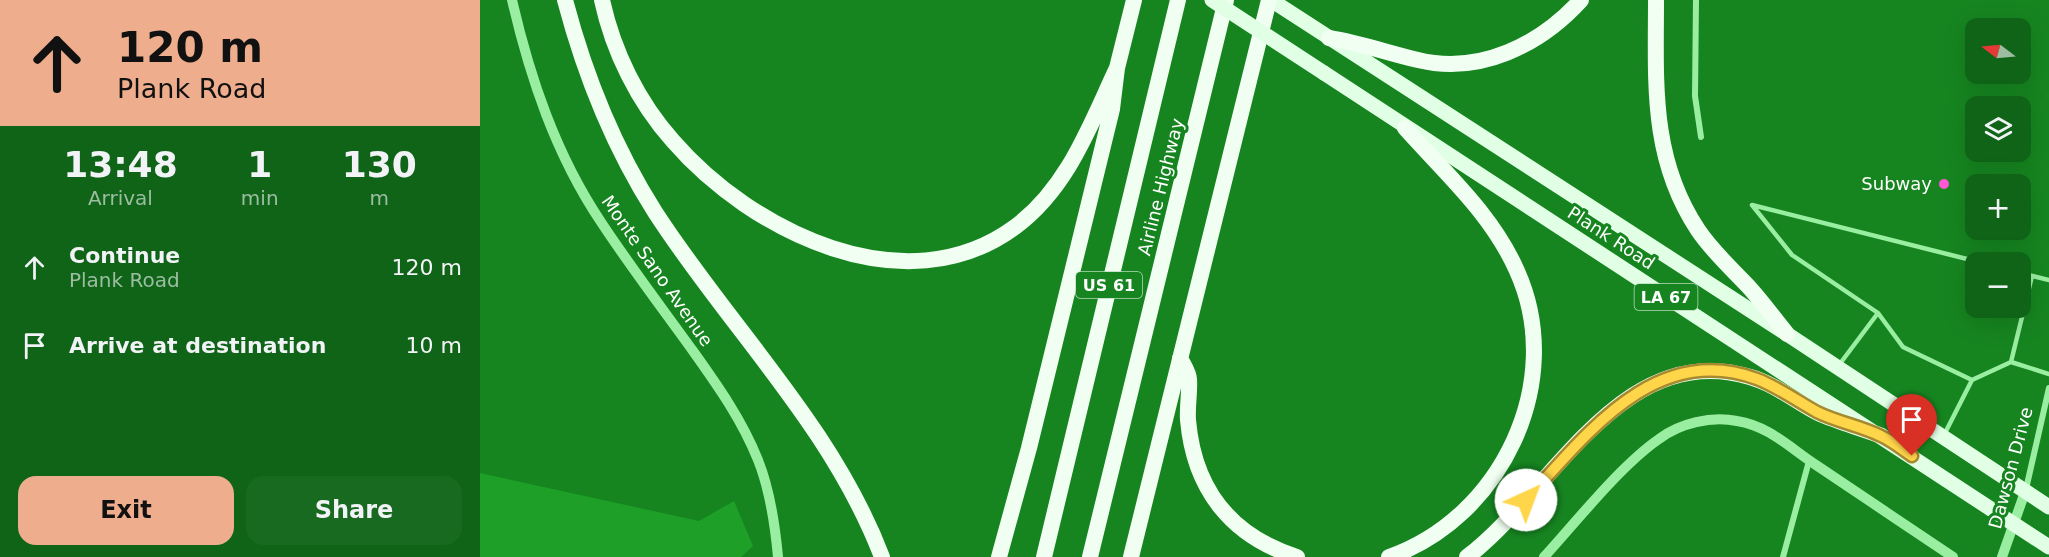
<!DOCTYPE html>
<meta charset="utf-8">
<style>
body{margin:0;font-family:"DejaVu Sans",sans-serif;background:#196a21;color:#f1f3f6;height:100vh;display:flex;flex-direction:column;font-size:22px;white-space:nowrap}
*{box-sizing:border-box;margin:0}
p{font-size:20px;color:#9cbda2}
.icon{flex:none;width:33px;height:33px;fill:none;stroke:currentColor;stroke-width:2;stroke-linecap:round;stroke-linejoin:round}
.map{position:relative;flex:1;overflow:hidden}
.details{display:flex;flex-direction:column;background:#106418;width:480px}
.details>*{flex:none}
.banner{background:#eead8d;color:#111;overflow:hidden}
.needle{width:39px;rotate:286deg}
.buttons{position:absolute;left:1485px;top:18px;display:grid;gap:12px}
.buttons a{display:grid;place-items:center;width:66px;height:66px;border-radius:12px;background:#106418;box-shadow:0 6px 24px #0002;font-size:30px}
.pin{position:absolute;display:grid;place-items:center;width:51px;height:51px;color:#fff;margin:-62px -26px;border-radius:50% 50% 50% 0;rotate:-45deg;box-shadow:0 0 6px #0007}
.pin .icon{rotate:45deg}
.me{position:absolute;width:66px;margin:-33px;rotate:43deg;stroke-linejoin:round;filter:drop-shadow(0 0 4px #0008)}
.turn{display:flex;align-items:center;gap:21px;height:126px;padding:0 18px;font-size:27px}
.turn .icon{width:78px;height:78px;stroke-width:2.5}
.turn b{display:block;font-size:42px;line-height:51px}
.eta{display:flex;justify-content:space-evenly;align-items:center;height:102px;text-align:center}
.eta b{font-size:36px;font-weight:800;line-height:42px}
.action{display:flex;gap:12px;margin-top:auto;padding:12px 18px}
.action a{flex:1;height:69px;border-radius:18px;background:#eead8d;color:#111;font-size:24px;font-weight:800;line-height:69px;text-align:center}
.action a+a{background:#196a21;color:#f1f3f6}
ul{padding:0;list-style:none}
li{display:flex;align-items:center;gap:18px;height:78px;padding:0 18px}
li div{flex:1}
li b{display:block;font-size:22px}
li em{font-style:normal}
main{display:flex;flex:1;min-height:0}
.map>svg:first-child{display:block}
.green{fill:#1e9f28}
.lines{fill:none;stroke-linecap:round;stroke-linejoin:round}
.service{stroke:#9aeea1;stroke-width:4.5}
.minor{stroke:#9aeea1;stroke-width:6}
.tertiary{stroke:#9aeea1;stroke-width:10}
.primary{stroke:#e1ffe5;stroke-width:15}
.trunk{stroke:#f0fff2;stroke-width:16}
.primary-bridge{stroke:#e1ffe5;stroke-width:15}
.route-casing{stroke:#a68a30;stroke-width:15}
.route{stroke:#ffd54a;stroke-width:10}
.poi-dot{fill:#ff57d6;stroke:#168520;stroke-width:2}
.labels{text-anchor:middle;stroke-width:6;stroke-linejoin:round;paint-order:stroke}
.shield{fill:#168520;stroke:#b9dabc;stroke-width:1.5}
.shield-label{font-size:16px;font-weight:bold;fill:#fff}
.poi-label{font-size:18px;fill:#fff;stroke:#168520;text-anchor:end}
.street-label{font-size:18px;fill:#fff;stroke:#168520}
</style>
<main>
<section class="details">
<div class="banner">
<div class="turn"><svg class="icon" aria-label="ahead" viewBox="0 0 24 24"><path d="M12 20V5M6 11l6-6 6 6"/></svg><div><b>120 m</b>Plank Road</div></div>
</div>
<div class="eta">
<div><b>13:48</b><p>Arrival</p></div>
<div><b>1</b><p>min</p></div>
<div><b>130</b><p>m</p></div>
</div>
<ul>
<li><svg class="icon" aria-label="ahead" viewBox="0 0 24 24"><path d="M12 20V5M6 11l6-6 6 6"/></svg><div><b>Continue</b><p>Plank Road</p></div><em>120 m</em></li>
<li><svg class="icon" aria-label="arrive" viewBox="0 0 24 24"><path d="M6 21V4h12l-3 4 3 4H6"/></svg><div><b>Arrive at destination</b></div><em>10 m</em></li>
</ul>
<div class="action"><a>Exit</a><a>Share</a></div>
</section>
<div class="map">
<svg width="1569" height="557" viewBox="0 0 1569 557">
<rect width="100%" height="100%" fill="#168520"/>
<path class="green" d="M0,473L219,521L254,501L273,546L261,557H0Z"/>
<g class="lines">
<path class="service" d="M1540,273L1569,280
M1552,276L1531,362L1569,374
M1398,313L1312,255L1272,205L1499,262
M1359,365L1398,313L1423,347L1492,380
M1464,435L1492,380L1531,362"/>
<path class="minor" d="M1216,0L1215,96L1221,137
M1546,489L1569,388
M1303,557L1329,461"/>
<path class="tertiary" d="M32,0C50,78 76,155 121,222C150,266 182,308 213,351C238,386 262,420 278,460C290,490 295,524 298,557
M1064,557C1097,521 1140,466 1179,439C1200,423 1231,416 1257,421C1289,426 1310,448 1336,465C1382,496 1427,526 1473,557
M1522,557L1545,492"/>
<path class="primary" d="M791,0L1307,334L1569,507
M844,73L1569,547"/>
<path class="trunk" d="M85,0C105,76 133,146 175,212C250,328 352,426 402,557
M122,0C133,51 158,102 193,141C271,231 425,308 535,227C588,188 610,125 637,68
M1176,0C1176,82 1170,158 1218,230C1232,251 1250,267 1267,285C1281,300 1294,318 1307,334
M849,38C880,43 908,53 938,60C1000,75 1060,45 1101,0
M700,358C703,364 709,373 709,379C710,393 707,406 708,420C714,489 751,536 817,557
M519,557L549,448L600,240L632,109L637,68L654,0
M564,557L698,0
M610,557L746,0
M651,557L789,0
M909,557C1021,518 1087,382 1037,271C1012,214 966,174 925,128
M987,557C1072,493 1141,338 1270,377C1295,384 1315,401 1338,413C1358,422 1381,428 1402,436"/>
<path class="primary-bridge" d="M732,0L844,73"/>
</g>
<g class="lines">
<defs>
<path id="route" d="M1046,500C1106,435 1175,341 1277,379C1298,387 1317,401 1337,412C1357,422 1381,426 1401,436C1412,441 1422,449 1432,456"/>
</defs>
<use href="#route" class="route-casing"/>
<use href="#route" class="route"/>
</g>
<circle class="poi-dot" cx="1464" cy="184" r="6"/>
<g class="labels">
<g class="shield">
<rect x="596" y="272" width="66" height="26" rx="4.5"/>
<rect x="1154.5" y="284" width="63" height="26" rx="4.5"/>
</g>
<g class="shield-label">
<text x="629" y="291">US 61</text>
<text x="1186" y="303">LA 67</text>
</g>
<g class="poi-label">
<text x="1452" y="190">Subway</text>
</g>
<g class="street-label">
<text transform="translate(681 187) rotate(-76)" y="6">Airline Highway</text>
<text transform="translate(1131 238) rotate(33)" y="6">Plank Road</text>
<text transform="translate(177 271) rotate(55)" y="6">Monte Sano Avenue</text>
<text transform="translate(1531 468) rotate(-75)" y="6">Dawson Drive</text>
</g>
</g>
</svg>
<div class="buttons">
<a><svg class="needle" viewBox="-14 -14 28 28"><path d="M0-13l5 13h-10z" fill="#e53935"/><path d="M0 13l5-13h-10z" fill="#9cbda2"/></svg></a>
<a><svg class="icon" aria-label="layers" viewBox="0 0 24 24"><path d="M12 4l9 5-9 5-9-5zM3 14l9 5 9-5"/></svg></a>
<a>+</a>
<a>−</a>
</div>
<div class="pin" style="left:1432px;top:456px;background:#d93025"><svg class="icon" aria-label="arrive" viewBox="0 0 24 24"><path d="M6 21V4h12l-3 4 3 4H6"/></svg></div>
<svg class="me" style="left:1046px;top:500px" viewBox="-20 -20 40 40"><circle r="19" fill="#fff"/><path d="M0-13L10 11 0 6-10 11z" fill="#ffd54a"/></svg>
</div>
</main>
